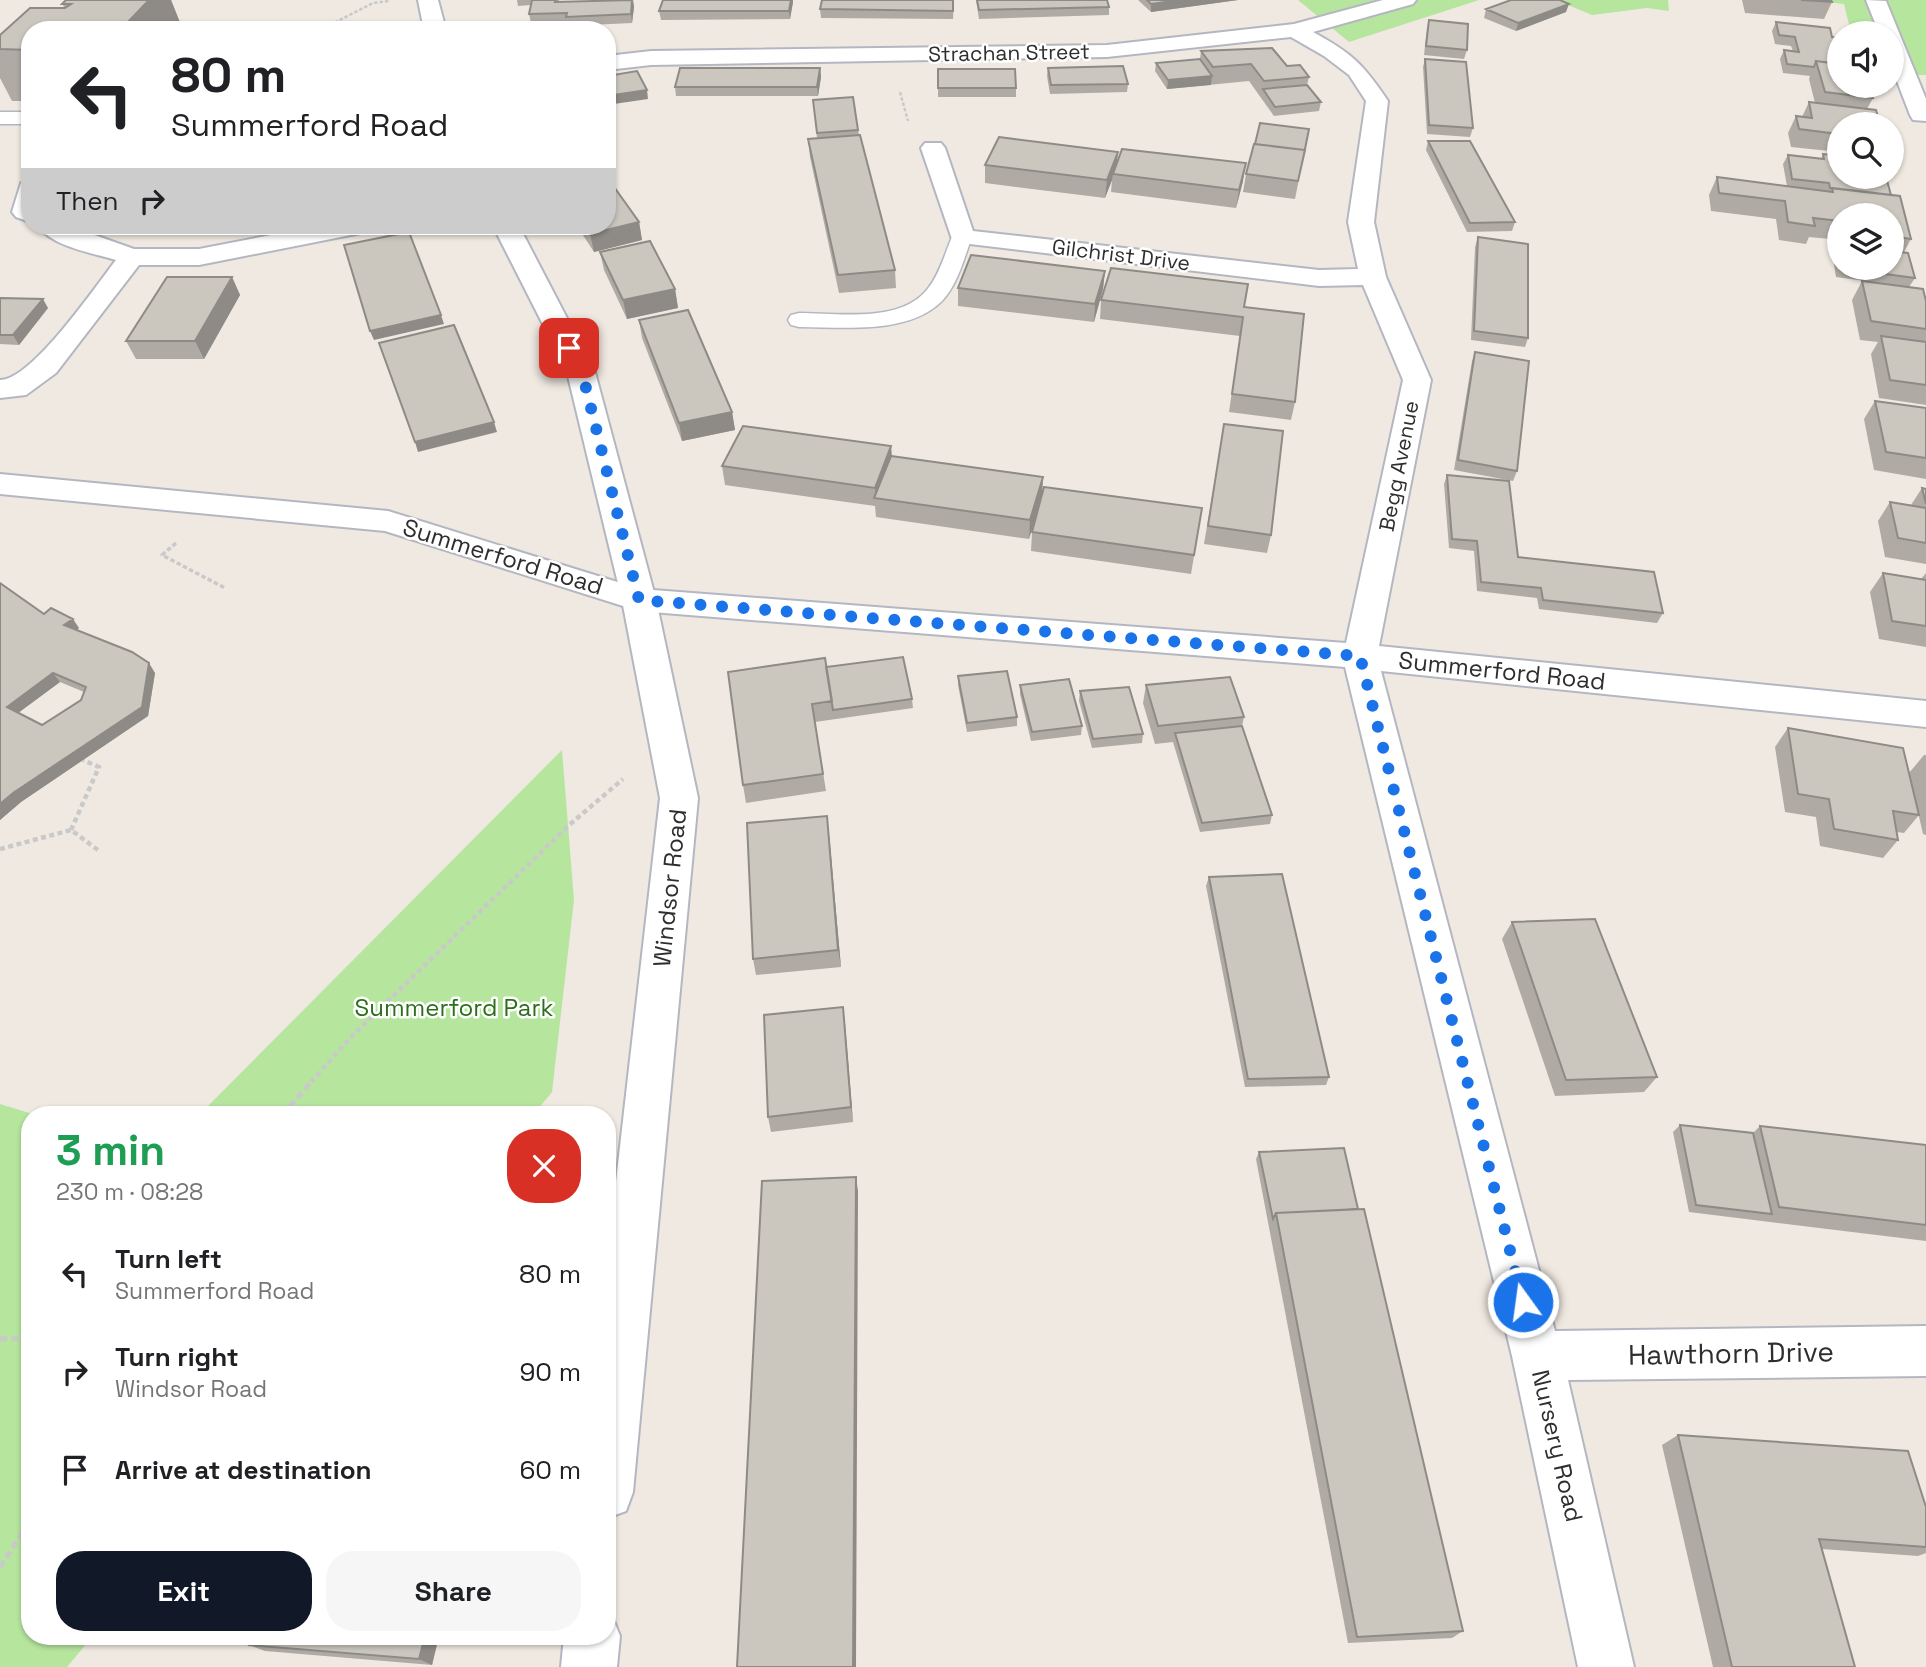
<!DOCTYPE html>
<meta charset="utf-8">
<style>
body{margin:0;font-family:"Space Grotesk",sans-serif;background:#f6f6f6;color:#202124;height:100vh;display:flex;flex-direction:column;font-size:26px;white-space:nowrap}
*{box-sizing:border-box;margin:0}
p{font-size:23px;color:#757577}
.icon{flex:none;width:38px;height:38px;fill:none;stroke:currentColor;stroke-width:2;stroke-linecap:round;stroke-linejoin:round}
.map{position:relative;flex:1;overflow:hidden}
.sheet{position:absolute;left:21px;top:1106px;width:595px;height:539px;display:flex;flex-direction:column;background:#fff;border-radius:28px;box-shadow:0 2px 5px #0004}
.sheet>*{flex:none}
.top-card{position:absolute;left:21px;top:21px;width:595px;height:214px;border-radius:28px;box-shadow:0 2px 5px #0004;background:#fff;color:#202124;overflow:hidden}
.controls{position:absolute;left:1827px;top:21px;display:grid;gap:14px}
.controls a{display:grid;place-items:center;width:77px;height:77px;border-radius:50%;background:#fff;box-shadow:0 2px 5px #0004;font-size:35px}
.pin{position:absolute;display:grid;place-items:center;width:60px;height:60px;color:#fff;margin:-30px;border-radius:14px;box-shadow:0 4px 10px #0006}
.me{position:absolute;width:77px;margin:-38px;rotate:346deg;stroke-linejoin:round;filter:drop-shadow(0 0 5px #0008)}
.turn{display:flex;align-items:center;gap:24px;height:147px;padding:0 35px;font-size:32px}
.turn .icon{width:91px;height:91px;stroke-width:2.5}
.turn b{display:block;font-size:49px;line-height:60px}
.then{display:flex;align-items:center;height:66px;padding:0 35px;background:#0003;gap:14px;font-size:26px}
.round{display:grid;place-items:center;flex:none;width:74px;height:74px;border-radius:28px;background:#f6f6f6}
.headline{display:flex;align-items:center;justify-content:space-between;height:119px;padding:0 35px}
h1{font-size:42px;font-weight:700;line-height:52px;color:#1e9e55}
.primary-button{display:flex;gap:14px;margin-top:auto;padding:14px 35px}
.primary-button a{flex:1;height:80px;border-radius:28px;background:#111827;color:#fff;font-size:28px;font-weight:700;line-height:80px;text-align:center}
.primary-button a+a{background:#f6f6f6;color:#202124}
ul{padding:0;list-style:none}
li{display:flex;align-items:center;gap:21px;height:98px;padding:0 35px}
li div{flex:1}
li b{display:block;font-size:26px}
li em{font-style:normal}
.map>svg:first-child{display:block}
.green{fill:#b6e59e}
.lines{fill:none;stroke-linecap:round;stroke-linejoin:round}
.service-casing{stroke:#b4b7c1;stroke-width:3}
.minor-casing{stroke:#b4b7c1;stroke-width:4}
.tertiary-casing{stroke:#b4b7c1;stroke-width:4}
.path-far3{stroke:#c9c9c9;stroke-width:2.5;stroke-dasharray:3.5 2;stroke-linecap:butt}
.path-far2{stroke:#c9c9c9;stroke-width:3.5;stroke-dasharray:4.5 2.5;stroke-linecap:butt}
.path-far1{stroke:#c9c9c9;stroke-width:4.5;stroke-dasharray:5 3.5;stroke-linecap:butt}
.path{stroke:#c9c9c9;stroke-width:5;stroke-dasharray:7 4.5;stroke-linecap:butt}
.service{fill:#fff;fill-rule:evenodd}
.minor{fill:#fff;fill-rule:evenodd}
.tertiary{fill:#fff;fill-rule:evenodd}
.wall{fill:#afaba4;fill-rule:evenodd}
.shaded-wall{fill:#8e8b86}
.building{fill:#cbc7bf;stroke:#8e8b86;stroke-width:2;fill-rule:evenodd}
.route{stroke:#1a73e8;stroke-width:12;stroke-dasharray:0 21.6}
.labels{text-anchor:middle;stroke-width:5;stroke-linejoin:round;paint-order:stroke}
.far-street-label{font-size:21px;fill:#2e2e2e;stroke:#fff}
.street-label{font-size:24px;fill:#2e2e2e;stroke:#fff}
.park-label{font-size:24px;fill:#2c6e1b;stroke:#fff}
.near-street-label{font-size:28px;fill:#2e2e2e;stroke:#fff}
</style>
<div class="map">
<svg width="1926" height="1667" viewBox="0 0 1926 1667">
<rect width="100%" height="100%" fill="#efe9e1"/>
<path class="green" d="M1298,0H1479L1349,42Z
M1556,0H1668L1669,11L1647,8L1592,15Z
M1805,0H1926V75H1892V33H1851L1844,4Z
M562,750L574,900L552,1092L533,1115H199Z
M0,1104L36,1115H30V1636H93L67,1667H0Z"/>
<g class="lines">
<defs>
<path id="service" d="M0,112H30V124H0Z
M962,231L969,233L972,237C964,258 958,284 942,301C908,335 843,327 799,327L791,325L788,320L791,315L799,313C838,313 903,324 929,287C940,273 945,253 952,237L955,233Z"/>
<path id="minor" d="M1383,0H1416L1413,4L1313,32C1353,54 1363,64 1388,101L1374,222L1386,277L1431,380L1379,646L1926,701V727L1381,671L1555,1331L1926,1326V1376L1568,1380L1634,1667H1578L1512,1356L1345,667L639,611L385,531L0,494V474L388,511L640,589L1346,643L1403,380L1363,285L1319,286L953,242L921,148L925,143H941L945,148L973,231L1319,270L1358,269L1348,222L1366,101L1349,75L1324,56L1291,37L1107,57L651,65L607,70V56L651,51L1107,45L1294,24Z
M1866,0L1886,1L1926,99V121L1913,120L1910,115L1892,68V33H1879Z
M30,181V222L16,217L12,212L21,183Z
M38,226H69L134,249H199L318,226H369L365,231L356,234L199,265H139L56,373L26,395L0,398V380C32,380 95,287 116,260C93,253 53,247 38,226Z"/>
<path id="tertiary" d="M418,0H438L446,30H424Z
M493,226H519L595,372L656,600L698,798L633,1492L626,1511L607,1518V1260L660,798L622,600L567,372Z
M607,1614L612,1616L620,1636L617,1667H561L564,1636H607Z"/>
</defs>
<use href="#service" class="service-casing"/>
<use href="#minor" class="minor-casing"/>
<use href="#tertiary" class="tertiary-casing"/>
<path class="path-far3" d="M320,30L373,3L389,1
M900,92L908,121"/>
<path class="path-far2" d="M176,543L162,555L225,588"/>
<path class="path-far1" d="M71,830L99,767L83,760
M0,849L71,830L98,850
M311,1082L353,1035L568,826L623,779"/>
<path class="path" d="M282,1115L313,1080
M0,1339L30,1338
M0,1567L30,1521"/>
<use href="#service" class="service"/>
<use href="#minor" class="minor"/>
<use href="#tertiary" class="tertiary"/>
</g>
<path class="wall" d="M171,0L183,30H30V101H12L0,78V35L65,8L62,4Z
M517,0H559V2L633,0L634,7L632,23L568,26L567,21L531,23L529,14L531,5L518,6Z
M954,0L953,19L821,18L820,9Z
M976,0H1107L1109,7V15L979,19Z
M1138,0H1238L1151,12Z
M1742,0H1831L1832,2L1824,19L1745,13Z
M793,2L790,19L661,20L659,11Z
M1486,9L1566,12L1516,31L1484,18Z
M1429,20L1467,50L1464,59L1424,55L1427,28Z
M1776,22L1832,37L1839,86L1873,98L1867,109L1839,124V152L1791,147L1788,133L1796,116L1802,117L1809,102L1815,103L1809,79L1810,76L1783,73L1780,59L1784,50L1793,51L1791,46L1775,44L1772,31Z
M1201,51L1287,66L1309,77L1307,85L1321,102L1319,111L1274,116L1249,81L1167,89L1155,71L1156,63L1200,59Z
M1425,59L1473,128L1470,137L1427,134L1423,67Z
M820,68L821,77L818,96H676L675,87Z
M1048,68L1128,84L1127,92L1050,94L1047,76Z
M938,69L1016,88V97H938Z
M813,100L858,130L859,135L895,270L896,288L839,293L810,157L808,139L817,138Z
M1309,129L1295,199L1243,192L1246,174Z
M1428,141L1515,222L1512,231L1467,232L1426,150Z
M1118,152L1117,164L1243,181L1236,208L1111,192L1112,180L1105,198L985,183V165Z
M1823,154L1891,195L1911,239L1904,252L1915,278L1909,287L1836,277L1832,252L1834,248L1831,247L1830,239L1809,237L1806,244L1779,240L1776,219L1711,211L1709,195L1717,177L1787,186L1783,164L1788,155L1821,159ZM1839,215H1892V268H1839Z
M639,222L642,240L594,252L577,226H607Z
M1478,237L1528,338L1525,347L1471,340L1475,247Z
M600,252L675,289L678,308L627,319L604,270Z
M1105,271L1103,289L1094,322L958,306V288Z
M232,277L240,295L204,359H136L126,341Z
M1862,281L1926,301V405L1879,398L1871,354L1878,342L1860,340L1852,300Z
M0,298L48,308L19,345L0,344Z
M1101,300L1244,307L1295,402L1291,420L1229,412L1240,336L1100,319Z
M639,320L732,412L735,430L682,441L642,338Z
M1475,352L1517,471L1513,481L1454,470L1472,361Z
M1875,401L1926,408V479L1874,470L1864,419Z
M1224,424L1271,535L1267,553L1204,544Z
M891,446L892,456L1043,477L1042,496L1202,508L1191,574L1031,551L1032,532L1040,502L1029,539L876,517L875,506L725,485L722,466Z
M1447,475L1518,557L1663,613L1657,623L1539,609L1537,598L1477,591L1474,551L1449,548L1444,484Z
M1922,488L1926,489V564L1885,557L1878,521L1890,502L1911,505Z
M1883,573L1921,579L1926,573V647L1879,639L1870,592Z
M0,583L44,614L79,628L77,630L155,673L148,716L21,802L0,820ZM60,682L84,692L81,700L42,725L18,713Z
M826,667L912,699L913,708L815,722L826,791L746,803L743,785Z
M958,676L1017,717V726L967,732L958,685Z
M1020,685L1082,726L1081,735L1031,741L1020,694Z
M1146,685L1244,717L1242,726L1272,815L1270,824L1200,832L1173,742L1155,744L1143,703Z
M1080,691L1143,734L1142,743L1092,748L1079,701Z
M1788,728L1919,815L1904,833L1897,832L1898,840L1883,858L1820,846L1816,817L1785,812L1775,747Z
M1924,755H1926V835L1923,834L1909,773Z
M827,816L841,967L756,975L753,959Z
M1209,877L1329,1077L1326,1085L1245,1087L1206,886Z
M1512,922L1657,1077L1644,1092L1555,1096L1502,939Z
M843,1007L853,1122L771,1132L768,1117Z
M1680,1125L1753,1133L1760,1126L1926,1145V1241L1689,1212L1673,1132Z
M1259,1152L1358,1209L1463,1631L1452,1638L1348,1643L1256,1159Z
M1678,1435L1926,1507V1553L1918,1556L1822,1549L1855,1667H1713L1662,1445Z
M439,1636L432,1665L265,1651L249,1645Z"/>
<path class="shaded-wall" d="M149,0H171L183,30H129L126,24Z
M633,0L634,7L632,23L631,14Z
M791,0H793V2L790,19L789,11Z
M1180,0H1238L1151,12V4Z
M1569,4L1566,12L1516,31L1518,23Z
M820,68L821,77L818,96L817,87Z
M1212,76L1211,85L1167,89L1168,80Z
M647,90L648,99L607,105V96Z
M1118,152L1116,170L1113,174L1112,180L1105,198L1107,180Z
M1246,163L1243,181L1236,208L1239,190Z
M639,222L642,240L594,252L590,234Z
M1105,271L1103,289L1094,322L1095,304Z
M232,277L240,295L204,359L195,341Z
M675,289L678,308L627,319L623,300Z
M43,299L48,308L19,345L13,335Z
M441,315L444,324L374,340L370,331Z
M732,412L735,430L682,441L679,423Z
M494,422L497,432L418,452L415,442Z
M891,446L892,465L875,498V488Z
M1043,477L1042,496L1029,539L1030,520Z
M73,619L79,628L71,634L64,625Z
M149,663L155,673L148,716L21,802L0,820V804Z
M53,673L60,682L14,716L7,707Z
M827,816L829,833L841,967L838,950Z
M843,1007L845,1023L853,1122L851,1107Z
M856,1177L858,1191L856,1667H853Z
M425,1636H439L432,1665L419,1659Z"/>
<path class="building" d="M66,0H149L126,24L92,23L88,27H96L93,30H30V50L0,49V35L30,8H65L71,4H62Z
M532,0H556L555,2L632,0L631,14L566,17L567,13L529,14Z
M663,0H791L789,11H659Z
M822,0H953V11L820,9Z
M977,0H1107L1109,7L979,10Z
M1147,0H1180L1151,4Z
M1511,0H1560L1569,4L1518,23L1486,9Z
M1801,0H1831L1832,2Z
M1429,20L1468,24L1467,50L1426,46Z
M1776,22L1830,28L1832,37L1839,38V64L1816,61L1814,67L1787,64L1784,50L1799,52L1797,45L1795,37L1779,35Z
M1272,48L1287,66L1300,65L1309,77L1264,81L1251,64L1213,67L1201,51Z
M1200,59L1212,76L1168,80L1156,63Z
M1425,59L1466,62L1473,128L1429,125Z
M1816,61L1839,64V86H1869L1873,98L1825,92Z
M1123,66L1128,84L1051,85L1048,68Z
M680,68H820L817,87H675Z
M938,69H1015L1016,88H938Z
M637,71L647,90L607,96V76Z
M1307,85L1321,102L1275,107L1263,89Z
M853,97L858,130L817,133L813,100Z
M1809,102L1876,110L1880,124H1839V134L1799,129L1796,116L1812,118Z
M1260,123L1309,129L1303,159L1305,150L1255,144Z
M860,135L895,270L838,275L808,139Z
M999,137L1118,152L1107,180L985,165Z
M1428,141H1470L1515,222L1470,223Z
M1254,144L1305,150L1298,181L1246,174Z
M1122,149L1246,163L1239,190L1113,174Z
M1823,154L1839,156V177H1886L1891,195L1830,188L1829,183L1792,179L1788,155L1824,159Z
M607,177L639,222L590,234L584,226H607Z
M1717,177L1833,192L1832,188L1900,196L1911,239L1892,236V215H1839V223V221L1813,218L1815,226L1788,222L1785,201L1719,193Z
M409,232L441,315L370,331L344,245Z
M1478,237L1528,244V338L1474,331Z
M650,241L675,289L623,300L600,252Z
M1837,243H1839V257Z
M1892,251L1908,253L1915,278L1841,268H1892Z
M971,255L1105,271L1095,304L958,288Z
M1111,268L1248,284L1244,307L1304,314L1295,402L1232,394L1243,317L1101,300Z
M167,277H232L195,341H126Z
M1862,281L1923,289L1926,301V329L1871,321Z
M0,298L43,299L13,335H0Z
M688,310L732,412L679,423L639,320Z
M454,325L494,422L415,442L379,343Z
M1881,336L1926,342V385L1890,380Z
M1475,352L1529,361L1517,471L1458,460Z
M1875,401L1926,408V458L1886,452Z
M1224,424L1283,431L1271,535L1208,526Z
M743,426L891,446L875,488L722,466Z
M891,456L1043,477L1030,520L874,498Z
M1447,475L1509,481L1518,557L1654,572L1663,613L1543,600L1541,588L1481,582L1477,541L1452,539Z
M1044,487L1202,508L1194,555L1032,532Z
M1922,488L1926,489V504Z
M1890,502L1926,508V543L1898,538Z
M1883,573L1926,580V626L1892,621Z
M0,583L44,614L51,608L73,619L64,625L132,652L149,663L142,707L13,793L0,804ZM53,673L86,687L81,700L42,725L7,707Z
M903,657L912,699L833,710L826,667Z
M825,658L832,701L812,704L823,774L743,785L728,672Z
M1007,671L1017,717L967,723L958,676Z
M1230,677L1244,717L1158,726L1146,685Z
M1069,679L1082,726L1032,732L1020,685Z
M1129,687L1143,734L1093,739L1080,691Z
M1242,726L1272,815L1202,823L1175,733Z
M1788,728L1903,748L1919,815L1893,811L1898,840L1834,829L1829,799L1798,794Z
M827,816L838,950L753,959L747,823Z
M1282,874L1329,1077L1248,1079L1209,877Z
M1595,919L1657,1077L1566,1080L1512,922Z
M843,1007L851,1107L768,1117L764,1015Z
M1680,1125L1753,1133L1772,1214L1696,1205Z
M1760,1126L1926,1145V1225L1779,1207Z
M1344,1148L1358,1209L1276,1213L1273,1219L1259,1152Z
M856,1177L853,1667H737L762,1181Z
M1364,1209L1463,1631L1357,1637L1276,1213Z
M1678,1435L1908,1451L1926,1507V1547L1819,1539L1855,1667H1732Z
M252,1636H425L419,1659L249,1645Z"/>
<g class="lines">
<path class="route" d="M569,348L582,372L639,600L1360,656L1523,1302"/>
</g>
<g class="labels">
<g class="far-street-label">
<text transform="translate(1009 53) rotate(-1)" y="7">Strachan Street</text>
<text transform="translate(1121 255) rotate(7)" y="7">Gilchrist Drive</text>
<text transform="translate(1399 466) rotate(-79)" y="7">Begg Avenue</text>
</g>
<g class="street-label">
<text transform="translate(503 557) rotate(17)" y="8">Summerford Road</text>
<text transform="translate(1502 671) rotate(6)" y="8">Summerford Road</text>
<text transform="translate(670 888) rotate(-84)" y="8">Windsor Road</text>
<text transform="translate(1557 1446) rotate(77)" y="8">Nursery Road</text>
</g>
<g class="park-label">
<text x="454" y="1016">Summerford Park</text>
</g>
<g class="near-street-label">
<text transform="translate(1731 1353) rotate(-1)" y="10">Hawthorn Drive</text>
</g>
</g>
</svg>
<div class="controls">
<a><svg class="icon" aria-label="sound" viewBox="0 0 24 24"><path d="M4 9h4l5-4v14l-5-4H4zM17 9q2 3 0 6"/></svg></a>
<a><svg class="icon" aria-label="search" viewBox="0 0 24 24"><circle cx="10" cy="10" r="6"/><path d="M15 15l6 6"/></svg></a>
<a><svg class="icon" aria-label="layers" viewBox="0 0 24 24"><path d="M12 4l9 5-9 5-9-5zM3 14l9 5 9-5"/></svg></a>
</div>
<div class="pin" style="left:569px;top:348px;background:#d93025"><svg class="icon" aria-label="arrive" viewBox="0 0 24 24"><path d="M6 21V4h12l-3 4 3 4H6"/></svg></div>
<svg class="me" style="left:1523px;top:1302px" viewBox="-20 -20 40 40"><circle r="17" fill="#1a73e8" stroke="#fff" stroke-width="3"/><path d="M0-11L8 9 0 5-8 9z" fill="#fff"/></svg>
<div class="top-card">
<div class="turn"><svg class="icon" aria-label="left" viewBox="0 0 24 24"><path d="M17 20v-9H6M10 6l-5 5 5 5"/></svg><div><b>80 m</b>Summerford Road</div></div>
<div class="then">Then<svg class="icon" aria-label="right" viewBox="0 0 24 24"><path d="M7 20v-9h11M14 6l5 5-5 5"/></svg></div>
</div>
<section class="sheet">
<div class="headline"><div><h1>3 min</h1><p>230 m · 08:28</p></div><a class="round" style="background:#d93025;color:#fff"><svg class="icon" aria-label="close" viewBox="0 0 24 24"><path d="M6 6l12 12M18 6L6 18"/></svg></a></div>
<ul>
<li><svg class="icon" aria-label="left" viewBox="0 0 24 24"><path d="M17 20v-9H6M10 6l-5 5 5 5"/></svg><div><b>Turn left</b><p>Summerford Road</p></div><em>80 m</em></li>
<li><svg class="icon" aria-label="right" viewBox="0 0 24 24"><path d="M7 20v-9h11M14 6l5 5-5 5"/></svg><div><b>Turn right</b><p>Windsor Road</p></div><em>90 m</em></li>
<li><svg class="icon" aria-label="arrive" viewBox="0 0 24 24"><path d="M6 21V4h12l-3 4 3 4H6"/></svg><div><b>Arrive at destination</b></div><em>60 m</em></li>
</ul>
<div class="primary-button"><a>Exit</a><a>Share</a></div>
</section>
</div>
